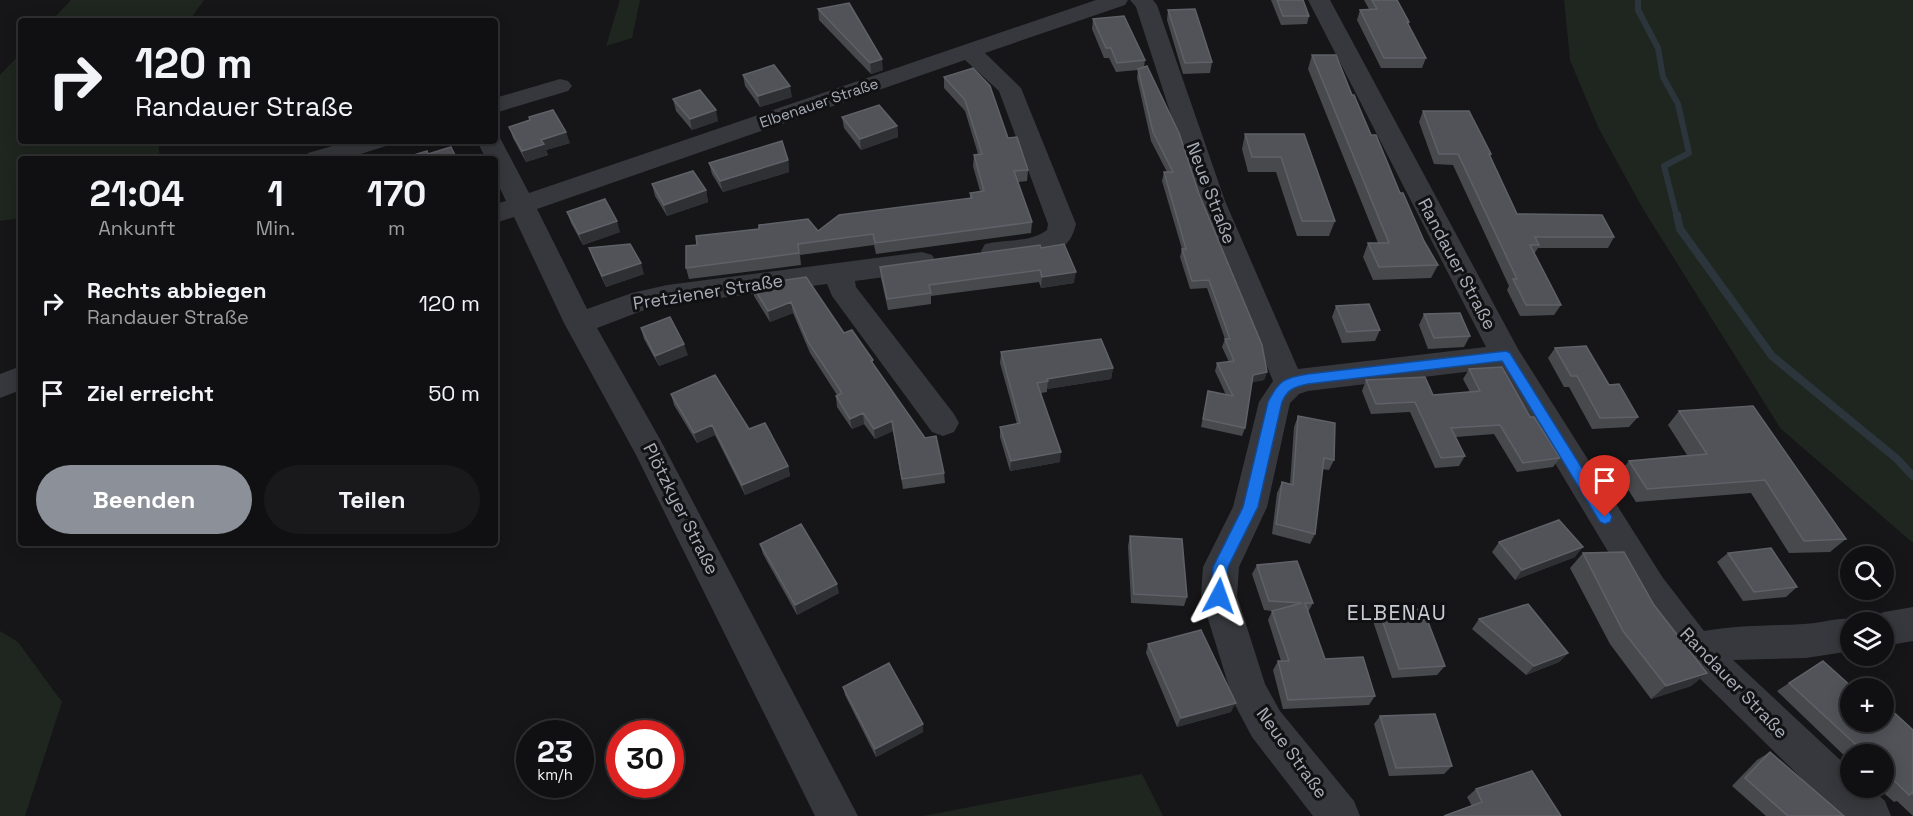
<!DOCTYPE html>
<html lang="de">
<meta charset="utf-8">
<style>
body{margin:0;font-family:"Space Grotesk",sans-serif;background:#19191b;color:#f1f3f6;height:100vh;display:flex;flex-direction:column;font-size:22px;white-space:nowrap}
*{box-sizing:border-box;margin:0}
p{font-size:20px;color:#9c9d9f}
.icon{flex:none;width:33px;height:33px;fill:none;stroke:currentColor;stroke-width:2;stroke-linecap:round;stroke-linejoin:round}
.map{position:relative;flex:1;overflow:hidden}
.sheet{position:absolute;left:18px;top:156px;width:480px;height:390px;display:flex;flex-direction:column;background:#101012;border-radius:6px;box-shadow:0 3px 15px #0003,0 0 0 2px #303032}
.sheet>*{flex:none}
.hud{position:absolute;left:18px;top:18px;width:480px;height:126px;border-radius:6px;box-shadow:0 3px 15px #0003,0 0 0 2px #303032;background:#101012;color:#f1f3f6;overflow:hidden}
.buttons{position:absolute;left:1840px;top:546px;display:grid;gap:12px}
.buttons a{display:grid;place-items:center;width:54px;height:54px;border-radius:50%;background:#101012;box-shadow:0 3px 15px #0003,0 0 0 2px #303032;font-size:30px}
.speed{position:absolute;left:516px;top:720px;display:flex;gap:12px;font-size:30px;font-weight:700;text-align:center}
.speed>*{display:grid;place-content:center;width:78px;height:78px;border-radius:50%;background:#101012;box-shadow:0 3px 15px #0003,0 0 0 2px #303032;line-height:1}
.speed small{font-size:15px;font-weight:400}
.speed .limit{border:9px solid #d22;background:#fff;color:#111}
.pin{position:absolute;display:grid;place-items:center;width:51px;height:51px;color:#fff;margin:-62px -26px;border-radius:50% 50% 50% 0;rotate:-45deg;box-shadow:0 0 6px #0007}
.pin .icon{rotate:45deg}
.me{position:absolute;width:66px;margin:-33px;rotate:4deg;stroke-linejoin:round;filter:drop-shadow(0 0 4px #0008)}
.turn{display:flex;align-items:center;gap:21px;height:126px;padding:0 18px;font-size:27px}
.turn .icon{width:78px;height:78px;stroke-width:2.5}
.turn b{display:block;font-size:42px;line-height:51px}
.eta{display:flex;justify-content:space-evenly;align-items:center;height:102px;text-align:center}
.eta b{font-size:36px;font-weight:600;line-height:42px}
.cta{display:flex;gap:12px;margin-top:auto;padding:12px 18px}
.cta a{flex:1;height:69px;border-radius:36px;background:#8c9099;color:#fff;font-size:24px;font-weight:600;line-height:69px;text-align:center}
.cta a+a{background:#19191b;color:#f1f3f6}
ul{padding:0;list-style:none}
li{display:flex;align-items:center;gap:18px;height:90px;padding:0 18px}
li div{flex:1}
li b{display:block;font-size:22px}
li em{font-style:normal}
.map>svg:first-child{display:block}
.green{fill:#1e261f}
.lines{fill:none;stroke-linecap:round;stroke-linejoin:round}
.stream-far1{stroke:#2c353c;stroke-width:6}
.stream{stroke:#2c353c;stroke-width:8}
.minor{fill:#37383d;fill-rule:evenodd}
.wall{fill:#47494d}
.shaded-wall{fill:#2f3033}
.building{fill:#525359;stroke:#5f6168;stroke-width:1.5}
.route{fill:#1a73e8;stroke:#114b97;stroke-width:1.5}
.labels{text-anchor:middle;stroke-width:6;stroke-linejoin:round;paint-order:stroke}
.far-street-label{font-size:15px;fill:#a8adb8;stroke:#111113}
.street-label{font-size:18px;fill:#a8adb8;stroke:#111113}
.quarter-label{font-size:21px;letter-spacing:1.5px;fill:#c9ccd4;stroke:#111113}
</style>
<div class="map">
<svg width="1913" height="816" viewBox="0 0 1913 816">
<rect width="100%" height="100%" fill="#161618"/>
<path class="green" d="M71,0H204L189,21H51Z
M620,0H640L632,38L606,46Z
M1564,0H1913V543L1781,429L1643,209L1598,127L1570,60Z
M21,53V141H158L160,159H21V218L0,221V75Z
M0,631L18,642L62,702L25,816H0Z
M1142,774L1163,816H923Z"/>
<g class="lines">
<path class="stream-far1" d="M1638,0V10L1658,48L1663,77L1678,104L1689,153L1664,166L1677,217"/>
<path class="stream" d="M1677,215L1680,229L1772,356L1897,459L1913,476"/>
<path class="minor" d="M1096,0H1128L1125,5L985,53L1021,88L1076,224C1074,232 1071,240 1065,245C1049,257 1003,263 985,258L981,251L985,244C1005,239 1030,243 1047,230L1048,224L999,91L965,60L537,209L587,309L632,293L667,285L922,252L932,255L936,262L932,269L922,272L855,281L856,287L954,414L959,423L954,432L943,436L932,432L832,296L827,284L667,305L647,309L597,328L661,441L858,816H815L636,455L564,323L514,217L495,223V204L506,201L495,178V159H486L477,141H495V135L499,136L529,193Z
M1130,0H1153L1157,5L1225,201L1298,369L1486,347L1308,0H1330L1518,349L1663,578L1704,631C1739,625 1769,626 1804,624C1826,623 1843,614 1864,622H1851V651L1806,658L1733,660L1851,770V788H1870L1885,801L1891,816H1840L1683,662L1637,600L1498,368L1308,391L1299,394L1290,403L1267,507L1239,567L1237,596L1265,684L1280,711L1354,801L1360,816H1313L1252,737L1234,703L1201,596L1203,567L1233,507L1259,402L1273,381L1199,201L1136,7Z
M560,79L568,81L572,86L568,91L495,113V98Z
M350,141H390L386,146L345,159H304L308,153Z
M21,366V390L0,398V374Z
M1913,607V641L1884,646V622H1869L1871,617L1884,612Z"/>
</g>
<path class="wall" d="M1271,0H1303L1309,16L1307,24L1281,25Z
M1364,0H1397L1409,22L1408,25L1426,58L1422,68H1381L1357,20L1360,10L1369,9Z
M818,9L883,70L871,74L819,20Z
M1168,10L1212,62L1210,73L1183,74L1167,20Z
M1093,19L1145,60L1144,67L1199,194L1267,372L1264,380L1251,382L1245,428L1242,436L1201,427L1208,391L1226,395L1215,371L1217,363L1229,362L1222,347L1225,339L1207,288L1190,289L1180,257L1182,249L1162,181L1164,172H1167L1151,141L1137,78L1138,70L1116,72L1109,58H1104L1092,29Z
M1312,55L1352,95L1424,241L1438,265L1431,278L1373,280L1363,257L1368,243H1378L1308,69Z
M743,75L792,97L760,107L745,86Z
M944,77L1028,170L1027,181L1018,182L1032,222L1031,233L876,254L874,245L800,255L801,265L689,279L686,268L818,231L970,198V193L980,191L973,166L974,155L978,154L965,111L944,88Z
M673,99L718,121L692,130L676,111Z
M1423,111L1491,154L1490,157L1517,214L1614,237L1608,248H1538L1534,254L1561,305L1554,315L1520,316L1507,290L1509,286L1453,165L1434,164L1419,122Z
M842,117L897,126L898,137L861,150L844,128Z
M509,127L570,143L546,150L548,155L526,162L513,138Z
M1245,134H1304L1335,221L1329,236H1297L1276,172H1248L1242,149Z
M788,160L789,172L723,192L712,174L709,163Z
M652,184L706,190L708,202L667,216L655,196Z
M567,212L620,232L583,245L571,223Z
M589,248L644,274L606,287L593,259Z
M1041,248L1074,283L1041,288L1039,282L931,296V304L888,310L881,278L880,267Z
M806,277L844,333L873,360V364L944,473L945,483L903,489L893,431L875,439L864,424L852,429L837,407L836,396L837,395L810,353L793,313L770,322L754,296L752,285Z
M1336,306L1380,330L1375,341L1342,343L1332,317Z
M1424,314L1470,336L1464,347L1428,349L1419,325Z
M641,328L688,355L659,366L644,339Z
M1555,348L1609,385L1638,417L1629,427L1592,429L1569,387H1564L1548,358Z
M1001,352L1113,368L1111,379L1047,389V392L1041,393L1060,462L1010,471L1000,437V427L1017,424L1000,363Z
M1469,369L1530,417L1560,458L1553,467L1517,472L1494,434L1456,437L1465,456L1459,466L1435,468L1410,412L1371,414L1362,391L1366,380L1433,395L1470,392L1463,379Z
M671,394L749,429L788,466L790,476L745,495L715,435L697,443L674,405Z
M1679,411L1846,539L1830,552L1789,553L1751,493L1636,502L1618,474L1629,461L1687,455L1668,425Z
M1298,416L1334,460L1329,470L1322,469L1315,534L1310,544L1272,534L1277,493L1282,482L1290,484L1294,427Z
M1130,536L1187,597L1184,606L1131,603L1128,546Z
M1499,542L1575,557L1515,580L1492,552Z
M760,544L839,593L797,615L763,554Z
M1583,553L1654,605L1707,673L1691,686L1651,699L1610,644L1570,568Z
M1728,553L1797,587L1786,597L1743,601L1717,562Z
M1257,565L1313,603L1308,612L1325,659L1375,696L1369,705L1283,709L1273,670L1278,661H1281L1268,620L1272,611L1264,610L1252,574Z
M1379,611L1445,666L1437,675L1392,678L1373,621Z
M1479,619L1568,653L1559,662L1526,675L1472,629Z
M1148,644L1231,712L1177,727L1146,653Z
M1789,683L1851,722L1913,730V816L1897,801L1894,802L1878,788H1884V754H1851V762L1777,691Z
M843,687L923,724V732L876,757L845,695Z
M1380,716L1452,766L1444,774L1389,776L1374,724Z
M1770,752L1844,816H1766L1732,786L1757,760Z
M1476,789L1561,816L1472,806L1467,797Z"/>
<path class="shaded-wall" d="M882,59L883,70L871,74L870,63Z
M790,86L792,97L760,107L758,96Z
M716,110L718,121L692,130L690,119Z
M897,126L898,137L861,150L860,139Z
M566,132L570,143L546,150L548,155L526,162L522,151L541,140Z
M788,160L789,172L723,192L720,181Z
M706,190L708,202L667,216L664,205Z
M617,221L620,232L583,245L579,234Z
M641,263L644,274L606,287L602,276Z
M1076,272L1074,283L1041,288L1042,277Z
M791,302L793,313L770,322L768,311Z
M684,344L688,355L659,366L655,356Z
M1113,368L1111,379L1047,389L1048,381L1047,379Z
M1267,372L1264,380L1250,383L1253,375Z
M863,413L864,424L852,429L850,419Z
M892,421L893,431L875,439L874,429Z
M712,425L715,435L697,443L694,433Z
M1061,452L1060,462L1010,471L1011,461Z
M788,466L790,476L745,495L742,485Z
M1583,547L1575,557L1515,580L1522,570Z
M837,584L839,593L797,615L795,605Z
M1568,653L1559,662L1526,675L1534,666Z
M1707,673L1691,686L1651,699L1666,686Z
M1236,703L1231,712L1177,727L1181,718Z
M923,724V732L876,757L875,749Z"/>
<path class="building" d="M1277,0H1303L1309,16H1283Z
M1372,0H1397L1409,22H1407L1426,58H1384L1360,10L1377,9Z
M849,3L882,59L870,63L818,9Z
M1195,9L1212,62L1185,63L1168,10Z
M1124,16L1145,60L1117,63L1111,48H1106L1093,19Z
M1312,55H1336L1352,95H1354L1371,135H1376L1400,193H1403L1424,241L1438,265L1379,267L1368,243H1389Z
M774,65L790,86L758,96L743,75Z
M1147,66L1179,133L1199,194L1262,345L1267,372L1253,375L1245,428L1203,419L1208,391L1233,396L1217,363L1234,361L1225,339H1230L1209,280L1192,281L1182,249H1186L1164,172H1173L1153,132L1138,69Z
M973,68L990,86L1008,138L1017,137L1028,170L1014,171L1032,222L875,243L873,234L798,244L799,253L686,268V246L697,245L696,236L759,229V225L808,219L818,231L839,215L972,198L970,193L984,191L974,155L982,154L965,100L944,77Z
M700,90L716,110L690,119L673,99Z
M879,105L897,126L860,139L842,117Z
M553,110L566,132L541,140L544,144L522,151L509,127L530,120L529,117Z
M1423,111H1469L1491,154H1489L1517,214L1602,215L1614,237H1535L1539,245H1530L1561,305H1526L1513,279H1517L1458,154H1439Z
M1245,134H1304L1335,221H1302L1281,157H1252Z
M782,141L788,160L720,181L709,163Z
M451,147L457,159H401L427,151L428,154Z
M693,171L706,190L664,205L652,184Z
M605,199L617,221L579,234L567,212Z
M630,244L641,263L602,276L589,248Z
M1064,244L1076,272L1042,277L1040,270L929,285L931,293L887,299L880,267L1040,245L1041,248Z
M806,277L844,333L852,330L873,360L871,361L925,438L936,436L944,473L902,479L892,421L874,429L863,413L850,419L836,396L842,393L808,342L791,302L768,311L752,285Z
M1369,304L1380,330L1347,332L1336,306Z
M1460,313L1470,336L1434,338L1424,314Z
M670,317L684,344L655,356L641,328Z
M1101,339L1113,368L1047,379L1048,381L1037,383L1061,452L1011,461L1000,427L1020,423L1001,352Z
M1586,346L1609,385L1619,384L1638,417L1600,418L1577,376H1571L1555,348Z
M1502,367L1530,417H1534L1560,458L1523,463L1500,425L1451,428L1465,456L1441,458L1415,402L1376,404L1366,380L1425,377L1433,395L1480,391L1469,369Z
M715,375L749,429L765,423L788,466L742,485L712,425L694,433L671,394Z
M1753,406L1846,539L1804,541L1765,480L1647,489L1629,461L1707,454L1679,411Z
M1298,416L1335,423L1334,460L1324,458L1315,534L1276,524L1282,482L1293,485Z
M1559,520L1583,547L1522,570L1499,542Z
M801,524L837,584L795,605L760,544Z
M1130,536L1182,539L1187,597L1134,594Z
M1771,548L1797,587L1754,592L1728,553Z
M1624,552L1654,605L1707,673L1666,686L1623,631L1583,553Z
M1297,561L1313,603H1305L1325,659L1363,657L1375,696L1288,700L1278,661H1289L1272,611L1302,603L1269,601L1257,565Z
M1528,604L1568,653L1534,666L1479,619Z
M1423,609L1445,666L1399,669L1379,611Z
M1201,630L1236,703L1181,718L1148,644Z
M1823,661L1853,688H1851V722H1884V711L1889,708L1913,730V794L1912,793L1909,795L1884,771V754H1866L1789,683Z
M889,663L923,724L875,749L843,687Z
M1435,714L1452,766L1396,768L1380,716Z
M1770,752L1844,816H1788L1745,778Z
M1532,771L1561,816H1444L1482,802L1476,789Z"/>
<path class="route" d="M1506,351L1510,353L1610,513L1612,517L1610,522L1605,524L1600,522L1502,361L1308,384C1294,387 1288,389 1282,402L1258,507L1228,567L1224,601L1219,603L1213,601L1211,596L1213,567L1243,507L1268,402C1279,380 1284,378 1308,374Z"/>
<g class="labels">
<g class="far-street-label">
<text transform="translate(819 103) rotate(-19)" y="5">Elbenauer Straße</text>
</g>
<g class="street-label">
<text transform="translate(1211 193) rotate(69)" y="6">Neue Straße</text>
<text transform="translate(1457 264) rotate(62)" y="6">Randauer Straße</text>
<text transform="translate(708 292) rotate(-9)" y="6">Pretziener Straße</text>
<text transform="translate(681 509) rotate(63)" y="6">Plötzkyer Straße</text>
<text transform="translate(1734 683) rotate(46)" y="6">Randauer Straße</text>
<text transform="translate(1292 753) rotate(54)" y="6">Neue Straße</text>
</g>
<g class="quarter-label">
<text x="1397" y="620">ELBENAU</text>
</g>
</g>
</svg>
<div class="buttons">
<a><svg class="icon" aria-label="search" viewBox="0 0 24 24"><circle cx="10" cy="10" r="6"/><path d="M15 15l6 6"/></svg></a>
<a><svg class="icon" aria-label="layers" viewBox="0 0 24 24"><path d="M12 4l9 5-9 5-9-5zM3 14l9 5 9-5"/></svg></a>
<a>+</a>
<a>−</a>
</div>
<div class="speed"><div>23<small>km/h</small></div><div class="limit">30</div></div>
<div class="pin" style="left:1605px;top:517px;background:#d93025"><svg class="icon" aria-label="arrive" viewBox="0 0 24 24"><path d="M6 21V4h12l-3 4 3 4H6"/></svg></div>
<svg class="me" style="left:1219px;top:596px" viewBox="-20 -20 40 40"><path d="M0-17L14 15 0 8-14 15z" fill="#1a73e8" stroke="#fff" stroke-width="4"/></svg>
<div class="hud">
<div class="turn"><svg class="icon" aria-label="right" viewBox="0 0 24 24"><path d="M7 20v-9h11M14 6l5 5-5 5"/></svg><div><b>120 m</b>Randauer Straße</div></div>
</div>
<section class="sheet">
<div class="eta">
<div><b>21:04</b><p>Ankunft</p></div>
<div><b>1</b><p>Min.</p></div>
<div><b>170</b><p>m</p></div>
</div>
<ul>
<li><svg class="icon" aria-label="right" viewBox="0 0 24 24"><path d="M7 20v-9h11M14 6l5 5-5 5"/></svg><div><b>Rechts abbiegen</b><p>Randauer Straße</p></div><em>120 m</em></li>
<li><svg class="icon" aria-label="arrive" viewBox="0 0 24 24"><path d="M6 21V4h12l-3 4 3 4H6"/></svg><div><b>Ziel erreicht</b></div><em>50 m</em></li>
</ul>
<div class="cta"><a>Beenden</a><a>Teilen</a></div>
</section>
</div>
